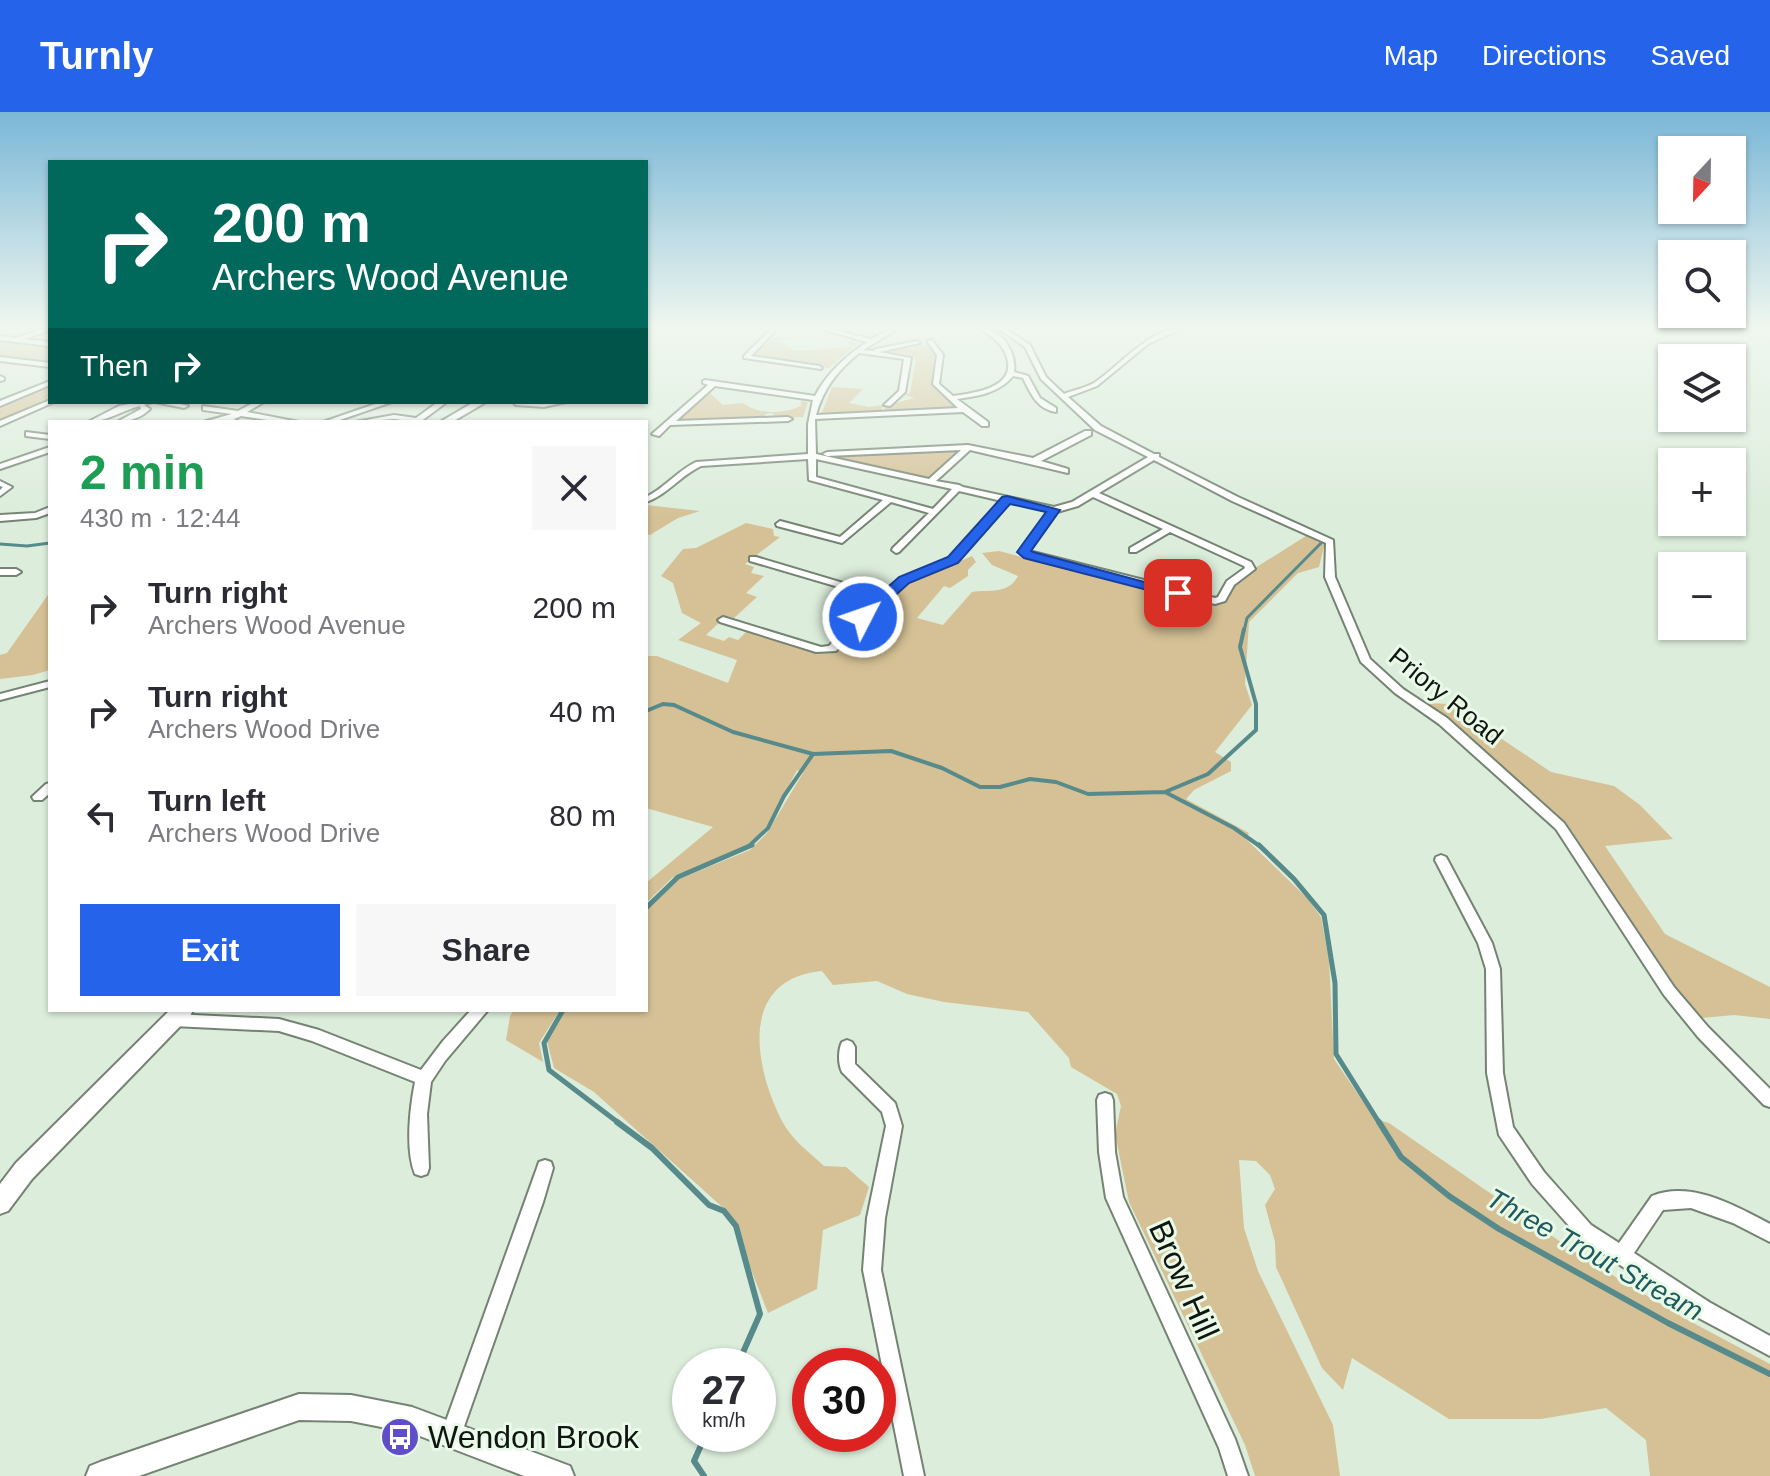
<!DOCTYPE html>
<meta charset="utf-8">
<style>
body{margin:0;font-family:Arial,sans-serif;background:#f7f7f7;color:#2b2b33;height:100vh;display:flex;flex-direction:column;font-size:30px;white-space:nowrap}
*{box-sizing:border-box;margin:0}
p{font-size:26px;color:#7c7c81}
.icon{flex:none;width:44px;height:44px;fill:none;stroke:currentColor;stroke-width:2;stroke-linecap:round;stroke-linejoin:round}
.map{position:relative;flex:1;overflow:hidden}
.drawer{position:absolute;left:48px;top:308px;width:600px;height:592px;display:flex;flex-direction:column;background:#fff;border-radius:0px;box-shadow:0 2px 6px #0004}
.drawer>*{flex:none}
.guide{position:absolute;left:48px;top:48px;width:600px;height:244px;border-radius:0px;box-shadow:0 2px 6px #0004;background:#00695c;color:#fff;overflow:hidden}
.needle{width:52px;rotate:202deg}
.buttons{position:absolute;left:1658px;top:24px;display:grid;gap:16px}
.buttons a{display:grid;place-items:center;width:88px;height:88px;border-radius:0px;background:#fff;box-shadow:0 2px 6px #0004;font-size:40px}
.speed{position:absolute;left:672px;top:1236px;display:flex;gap:16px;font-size:40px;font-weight:700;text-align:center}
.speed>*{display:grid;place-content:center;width:104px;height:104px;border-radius:50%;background:#fff;box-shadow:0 2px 6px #0004;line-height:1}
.speed small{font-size:20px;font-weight:400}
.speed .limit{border:12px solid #d22;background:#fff;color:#111}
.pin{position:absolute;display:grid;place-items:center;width:68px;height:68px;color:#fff;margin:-34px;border-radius:16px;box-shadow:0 4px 12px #0006}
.me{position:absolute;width:88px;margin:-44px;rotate:49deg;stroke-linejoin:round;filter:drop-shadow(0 0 6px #0008)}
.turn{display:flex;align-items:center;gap:28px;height:168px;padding:0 32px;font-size:36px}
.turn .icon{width:104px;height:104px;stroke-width:2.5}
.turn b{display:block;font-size:56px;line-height:68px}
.then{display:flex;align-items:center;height:76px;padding:0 32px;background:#0003;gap:16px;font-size:30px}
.round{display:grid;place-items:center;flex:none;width:84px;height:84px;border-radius:0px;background:#f7f7f7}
.headline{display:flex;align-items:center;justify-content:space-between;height:136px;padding:0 32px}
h1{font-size:48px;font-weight:600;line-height:60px;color:#1e9e55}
.button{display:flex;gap:16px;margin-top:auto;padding:16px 32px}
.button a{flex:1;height:92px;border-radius:0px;background:#2563eb;color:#fff;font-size:32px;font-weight:600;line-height:92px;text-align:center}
.button a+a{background:#f7f7f7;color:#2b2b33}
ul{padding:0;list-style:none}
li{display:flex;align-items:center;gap:24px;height:104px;padding:0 32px}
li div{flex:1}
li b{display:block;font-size:30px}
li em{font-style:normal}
header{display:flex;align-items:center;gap:48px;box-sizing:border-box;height:112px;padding:0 40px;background:#2563eb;color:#fff}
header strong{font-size:38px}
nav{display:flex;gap:44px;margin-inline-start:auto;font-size:28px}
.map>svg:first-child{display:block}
.green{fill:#d5c195}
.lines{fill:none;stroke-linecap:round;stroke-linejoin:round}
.stream-far3{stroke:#578a8a;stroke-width:3}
.stream-far2{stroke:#578a8a;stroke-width:4}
.stream-far1{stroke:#578a8a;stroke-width:5}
.stream{stroke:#578a8a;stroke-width:6}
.minor-casing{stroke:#758373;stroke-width:4}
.secondary-casing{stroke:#758373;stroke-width:4}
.minor{fill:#fff;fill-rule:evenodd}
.secondary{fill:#fff;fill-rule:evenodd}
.route{fill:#2563eb;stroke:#184099;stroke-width:2}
.labels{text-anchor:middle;stroke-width:6;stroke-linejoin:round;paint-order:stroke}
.street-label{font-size:26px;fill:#10160f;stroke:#e9fae8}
.water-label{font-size:28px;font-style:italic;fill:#1f5b5e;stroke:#e9fae8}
.near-street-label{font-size:32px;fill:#10160f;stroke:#e9fae8}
.near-poi-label{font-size:32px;fill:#10160f;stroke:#e9fae8;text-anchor:start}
</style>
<header>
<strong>Turnly</strong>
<nav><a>Map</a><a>Directions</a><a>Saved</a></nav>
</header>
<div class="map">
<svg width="1770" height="1364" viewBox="0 0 1770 1364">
<rect width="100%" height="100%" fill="#dceddb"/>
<path class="green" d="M775,225L794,226L780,229L795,239L849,235V228L859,231L829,256L751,245Z
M0,229L50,234V252L0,245Z
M915,233H931L938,243L934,265L936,275L960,296L884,299L885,294L914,286L905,283L910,281L916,247L907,242L880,239L901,235L913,237Z
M50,272V288L0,310V294Z
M832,275L863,277L849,291L869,295L883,293L881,299L821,303Z
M711,282L723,293L743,291C758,303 784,302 801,294V289L808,290L803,305L776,306L772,301L766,302L764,306L679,311L675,308L704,283Z
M962,338L928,367L823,344L848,342L858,345L860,342Z
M646,393L700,399L678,406L650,423L646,422Z
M746,411L773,417L774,424L780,425L745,452L754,455L751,461L764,464L746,481L757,485L734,506L726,504L706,523L724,529L729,525L738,528L746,520L754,519L823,540L835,539L908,467L942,457L972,444L976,450L968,458V464L950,476L944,474L917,506L943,513L972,480C990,477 1008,483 1018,464L992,453L982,441L999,439L1211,494L1224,489L1233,470L1309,422L1325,430L1319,455L1298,461L1249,510L1245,572L1252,593L1215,640L1231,650V659L1194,678L1186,687L1249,721L1246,727L1308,787L1321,805L1329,848L1334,947L1375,1007L1389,1011L1581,1144L1684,1206L1770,1252V1364H1650L1646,1328L1606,1296L1541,1307H1449L1352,1246L1343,1278L1322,1256L1276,1155L1275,1130L1265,1093L1275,1077L1270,1063L1256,1049L1239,1048L1244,1116L1258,1159L1333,1313L1340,1364H1255L1245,1333L1129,1090L1115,1022L1121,994L1117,982L1071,955L1069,946L1028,900L944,890L907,882L877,869L833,873L822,859C738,867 754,954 782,1009C791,1027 810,1041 824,1054L846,1055L869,1075L860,1103L823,1118L817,1177L768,1201L729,1101L594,980L554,956L547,929L565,898H646V798L679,767L750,738L767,721L803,661L797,658L769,711L751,731L672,766L646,791V771L713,715L646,696V544H657L728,571L737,548L678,528L701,511L682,501L673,471L661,464L683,437L696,436Z
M50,480V558L33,563L0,567V543L7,541Z
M1426,591L1450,592L1551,660L1614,674L1640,693L1673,727L1605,734L1665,822L1770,875V907L1734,903L1702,906L1671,870L1562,710Z
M514,898H560L539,931L543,950L506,928L510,904Z"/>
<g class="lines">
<path class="stream-far3" d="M0,432L27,434L50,431
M1244,519L1247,506L1325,427"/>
<path class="stream-far2" d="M646,599L663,592L674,593L733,620L813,642L891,639L942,656L980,675H1000L1030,667L1056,670L1088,682L1165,680L1234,716L1261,735
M1165,680L1208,662L1256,618V592L1240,535L1244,517
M748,735L768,716L784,684L813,642"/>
<path class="stream-far1" d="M1259,733L1294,767L1324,803L1335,871L1336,942L1380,1012
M646,796L678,765L752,733
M563,898L544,931L549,958L620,1012"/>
<path class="stream" d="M617,1010L652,1036L709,1093L724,1099L736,1114L760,1202L737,1254
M1379,1010L1401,1045L1449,1084L1499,1117L1668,1211L1770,1262
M704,1364L694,1349L706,1322"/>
<defs>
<path id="minor" d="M45,216H50V218L24,227L50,230V234L0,228V224L16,226Z
M772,216H778L751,244L819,254L822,256L821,257L744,246V244Z
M818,216H826L871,227L892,216H899L863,238L873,239L876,237L917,229L920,231L879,240L911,246L905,280L890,294L884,293L899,279L904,247L859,241C837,259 823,277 816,303L958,296L933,272L937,243L927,229L932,228L943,243L939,272L953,284C972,281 1012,277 1008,250C1005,232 992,225 979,216C1000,214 1017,240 1014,260L1028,264L1040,286L1056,296V300C1037,297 1031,282 1023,266L1013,264C999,281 978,284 957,287L988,310V314H982L963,300L815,307L816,342L929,367L961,338L827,344L823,342L827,340L968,333L1033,346L1085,319H1091V323L1041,349L1068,357V361L970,338L936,369L959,373L963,375L1054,395L1072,390L1148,345L1095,318L1041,267L1025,235L998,216H1004L1030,233L1046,265L1064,282C1074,278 1085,276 1094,271C1120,254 1149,216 1183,216L1148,232L1097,274L1068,285L1101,314L1154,342H1159V345L1238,385L1333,428L1335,465L1370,547L1403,577L1447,606L1564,711L1674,875L1708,915L1770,977V995L1764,993L1698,925L1664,883L1556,717L1439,612L1395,581L1361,550L1325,465L1326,431L1232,389L1154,348L1099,381L1251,450L1255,457L1234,473L1225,489L1215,492L1025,445L1020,440L1049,399L1009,390L956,450L907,470L885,487L836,539L816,540L720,510L718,508L723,505L821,535L829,534L876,486L750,449V445H756L880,482L901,466L950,446L1002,389L959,379L899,440L896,441L892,438L893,436L929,401L891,390L842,431L777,414L776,412L780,409L840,425L883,388L809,368L808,347L701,354C680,364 667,383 646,390V385C665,376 677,359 696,350L808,342V312L813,288L715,274L676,309L788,305L792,307L788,309L670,313L659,324L652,322L708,273L703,271V269L705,268L815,284C827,261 846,244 867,230ZM816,347L952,377L933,397L816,365ZM1093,385L1163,417L1130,436V440H1136L1170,420L1244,454L1245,456L1227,469L1218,485L1215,486L1029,439L1057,400L1078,394Z
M0,245L50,251V255L0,249Z
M0,264L4,266V268L0,269Z
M50,269V273L0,294V289Z
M50,288V290H54L52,291L0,314V309Z
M139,290H152L144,293L150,297C142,305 129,310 117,310L141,297L140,294C123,298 106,310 88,310L119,294Z
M155,290H172L188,294L184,296Z
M255,290H264L247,300L299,310H281L241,304L234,307L239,310H203L232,302L203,298V294L238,299Z
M381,290H392L334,310H323Z
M438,290H447L420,310L394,307L355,310L394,303L416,306Z
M513,290H566L544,295L516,293Z
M26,320L50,323V327L26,324Z
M50,335V340L0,357V352Z
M0,369L12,375L0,384V378L3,375L0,374Z
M50,395V401L36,406L0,409V403L35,401Z
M0,457H16L21,460L16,463H0Z
M50,569V575L0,588V582Z
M50,671V681L42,688H34L32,685L46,672Z
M1441,743L1446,745L1492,831L1500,857L1503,961L1513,1015L1544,1060L1591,1113L1619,1131L1652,1084C1691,1068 1736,1094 1770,1112V1130L1733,1111L1691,1096L1663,1098L1634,1141L1709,1190L1770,1224V1244L1695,1204L1579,1125L1532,1072L1499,1023L1487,961L1486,857L1478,831L1435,748L1436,745Z
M471,898H488L445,949L431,970L427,1002L429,1056L427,1062L421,1064L415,1062C405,1038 410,995 415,970L312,929L279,919L173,914L168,913L166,908L168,903L173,902L279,907L319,918L421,958L443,929Z
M847,928L852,930L855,935V952L895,991L902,1014L885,1106L881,1158L924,1364H904L863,1158L867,1106L886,1014L882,1000L842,960C838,952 838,938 842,930Z
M1105,981L1111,983L1113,988L1115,1040L1123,1085L1235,1327L1248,1364H1228L1219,1336L1106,1086L1099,1040L1097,988L1099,983Z
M545,1048L551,1050L553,1056L543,1090L461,1323L458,1330L451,1333L444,1330L441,1323L537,1056L539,1050Z"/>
<path id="secondary" d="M474,290H486L452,310H440Z
M170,898H193L190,904L32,1067L8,1099L0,1102V1072L16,1051Z
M299,1282L351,1283L412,1295L570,1354L574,1364H524L412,1321L351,1309L299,1308L139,1364H86L90,1354L100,1350Z"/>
</defs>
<use href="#minor" class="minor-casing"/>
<use href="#secondary" class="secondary-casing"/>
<use href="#minor" class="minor"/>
<use href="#secondary" class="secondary"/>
</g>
<linearGradient id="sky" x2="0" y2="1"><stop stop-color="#7ab7d7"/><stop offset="0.53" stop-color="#eff7ef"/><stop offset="1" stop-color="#eff7ef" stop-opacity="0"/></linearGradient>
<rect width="1770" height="406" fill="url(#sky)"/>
<path class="route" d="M1007,384L1060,398L1031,439L1033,440L1185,481L1178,486L1024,446L1017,440L1046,400L1010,392L958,451L909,471L868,508H858V502L899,465L948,445L1002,385Z"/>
<defs>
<symbol id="bus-disc" viewBox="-11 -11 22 22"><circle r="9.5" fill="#5f4ec7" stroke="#e9fae8"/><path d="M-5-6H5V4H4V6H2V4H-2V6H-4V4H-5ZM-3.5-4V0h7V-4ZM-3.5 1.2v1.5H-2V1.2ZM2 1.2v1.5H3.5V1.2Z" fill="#fff"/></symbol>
</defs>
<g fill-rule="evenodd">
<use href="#bus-disc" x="378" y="1303" width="44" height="44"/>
</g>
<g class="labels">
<g class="street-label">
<text transform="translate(1446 584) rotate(39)" y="9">Priory Road</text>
</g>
<g class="water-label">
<text transform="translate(1595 1142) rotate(29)" y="10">Three Trout Stream</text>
</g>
<g class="near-street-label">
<text transform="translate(1184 1168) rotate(66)" y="11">Brow Hill</text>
</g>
<g class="near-poi-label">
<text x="428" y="1336">Wendon Brook</text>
</g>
</g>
</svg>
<div class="buttons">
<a><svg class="needle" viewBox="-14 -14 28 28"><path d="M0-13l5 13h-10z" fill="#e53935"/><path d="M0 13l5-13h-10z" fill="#7c7c81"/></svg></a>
<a><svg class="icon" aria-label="search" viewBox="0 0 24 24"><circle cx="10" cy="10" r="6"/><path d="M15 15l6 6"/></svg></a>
<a><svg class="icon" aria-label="layers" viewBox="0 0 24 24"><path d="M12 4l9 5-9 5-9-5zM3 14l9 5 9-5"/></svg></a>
<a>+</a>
<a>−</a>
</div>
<div class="speed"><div>27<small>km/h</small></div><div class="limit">30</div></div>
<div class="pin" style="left:1178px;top:481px;background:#d93025"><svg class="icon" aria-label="arrive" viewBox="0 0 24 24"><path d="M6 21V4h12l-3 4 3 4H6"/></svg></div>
<svg class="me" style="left:863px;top:505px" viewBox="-20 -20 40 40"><circle r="17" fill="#2563eb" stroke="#fff" stroke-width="3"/><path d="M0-11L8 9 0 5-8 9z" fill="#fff"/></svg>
<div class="guide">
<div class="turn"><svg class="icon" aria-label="right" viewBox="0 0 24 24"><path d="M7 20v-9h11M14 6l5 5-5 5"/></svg><div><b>200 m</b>Archers Wood Avenue</div></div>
<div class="then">Then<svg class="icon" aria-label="right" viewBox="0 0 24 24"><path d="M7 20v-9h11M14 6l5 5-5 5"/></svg></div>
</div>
<section class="drawer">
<div class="headline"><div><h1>2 min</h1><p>430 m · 12:44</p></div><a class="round"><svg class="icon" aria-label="close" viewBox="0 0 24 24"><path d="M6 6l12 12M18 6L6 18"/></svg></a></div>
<ul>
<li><svg class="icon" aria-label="right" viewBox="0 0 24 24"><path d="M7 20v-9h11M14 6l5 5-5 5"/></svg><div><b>Turn right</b><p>Archers Wood Avenue</p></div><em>200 m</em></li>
<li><svg class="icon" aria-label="right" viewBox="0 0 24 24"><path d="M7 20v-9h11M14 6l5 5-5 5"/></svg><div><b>Turn right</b><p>Archers Wood Drive</p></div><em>40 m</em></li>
<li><svg class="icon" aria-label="left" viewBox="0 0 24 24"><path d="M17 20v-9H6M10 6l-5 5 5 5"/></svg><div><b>Turn left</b><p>Archers Wood Drive</p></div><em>80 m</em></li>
</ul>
<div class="button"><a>Exit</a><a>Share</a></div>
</section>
</div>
